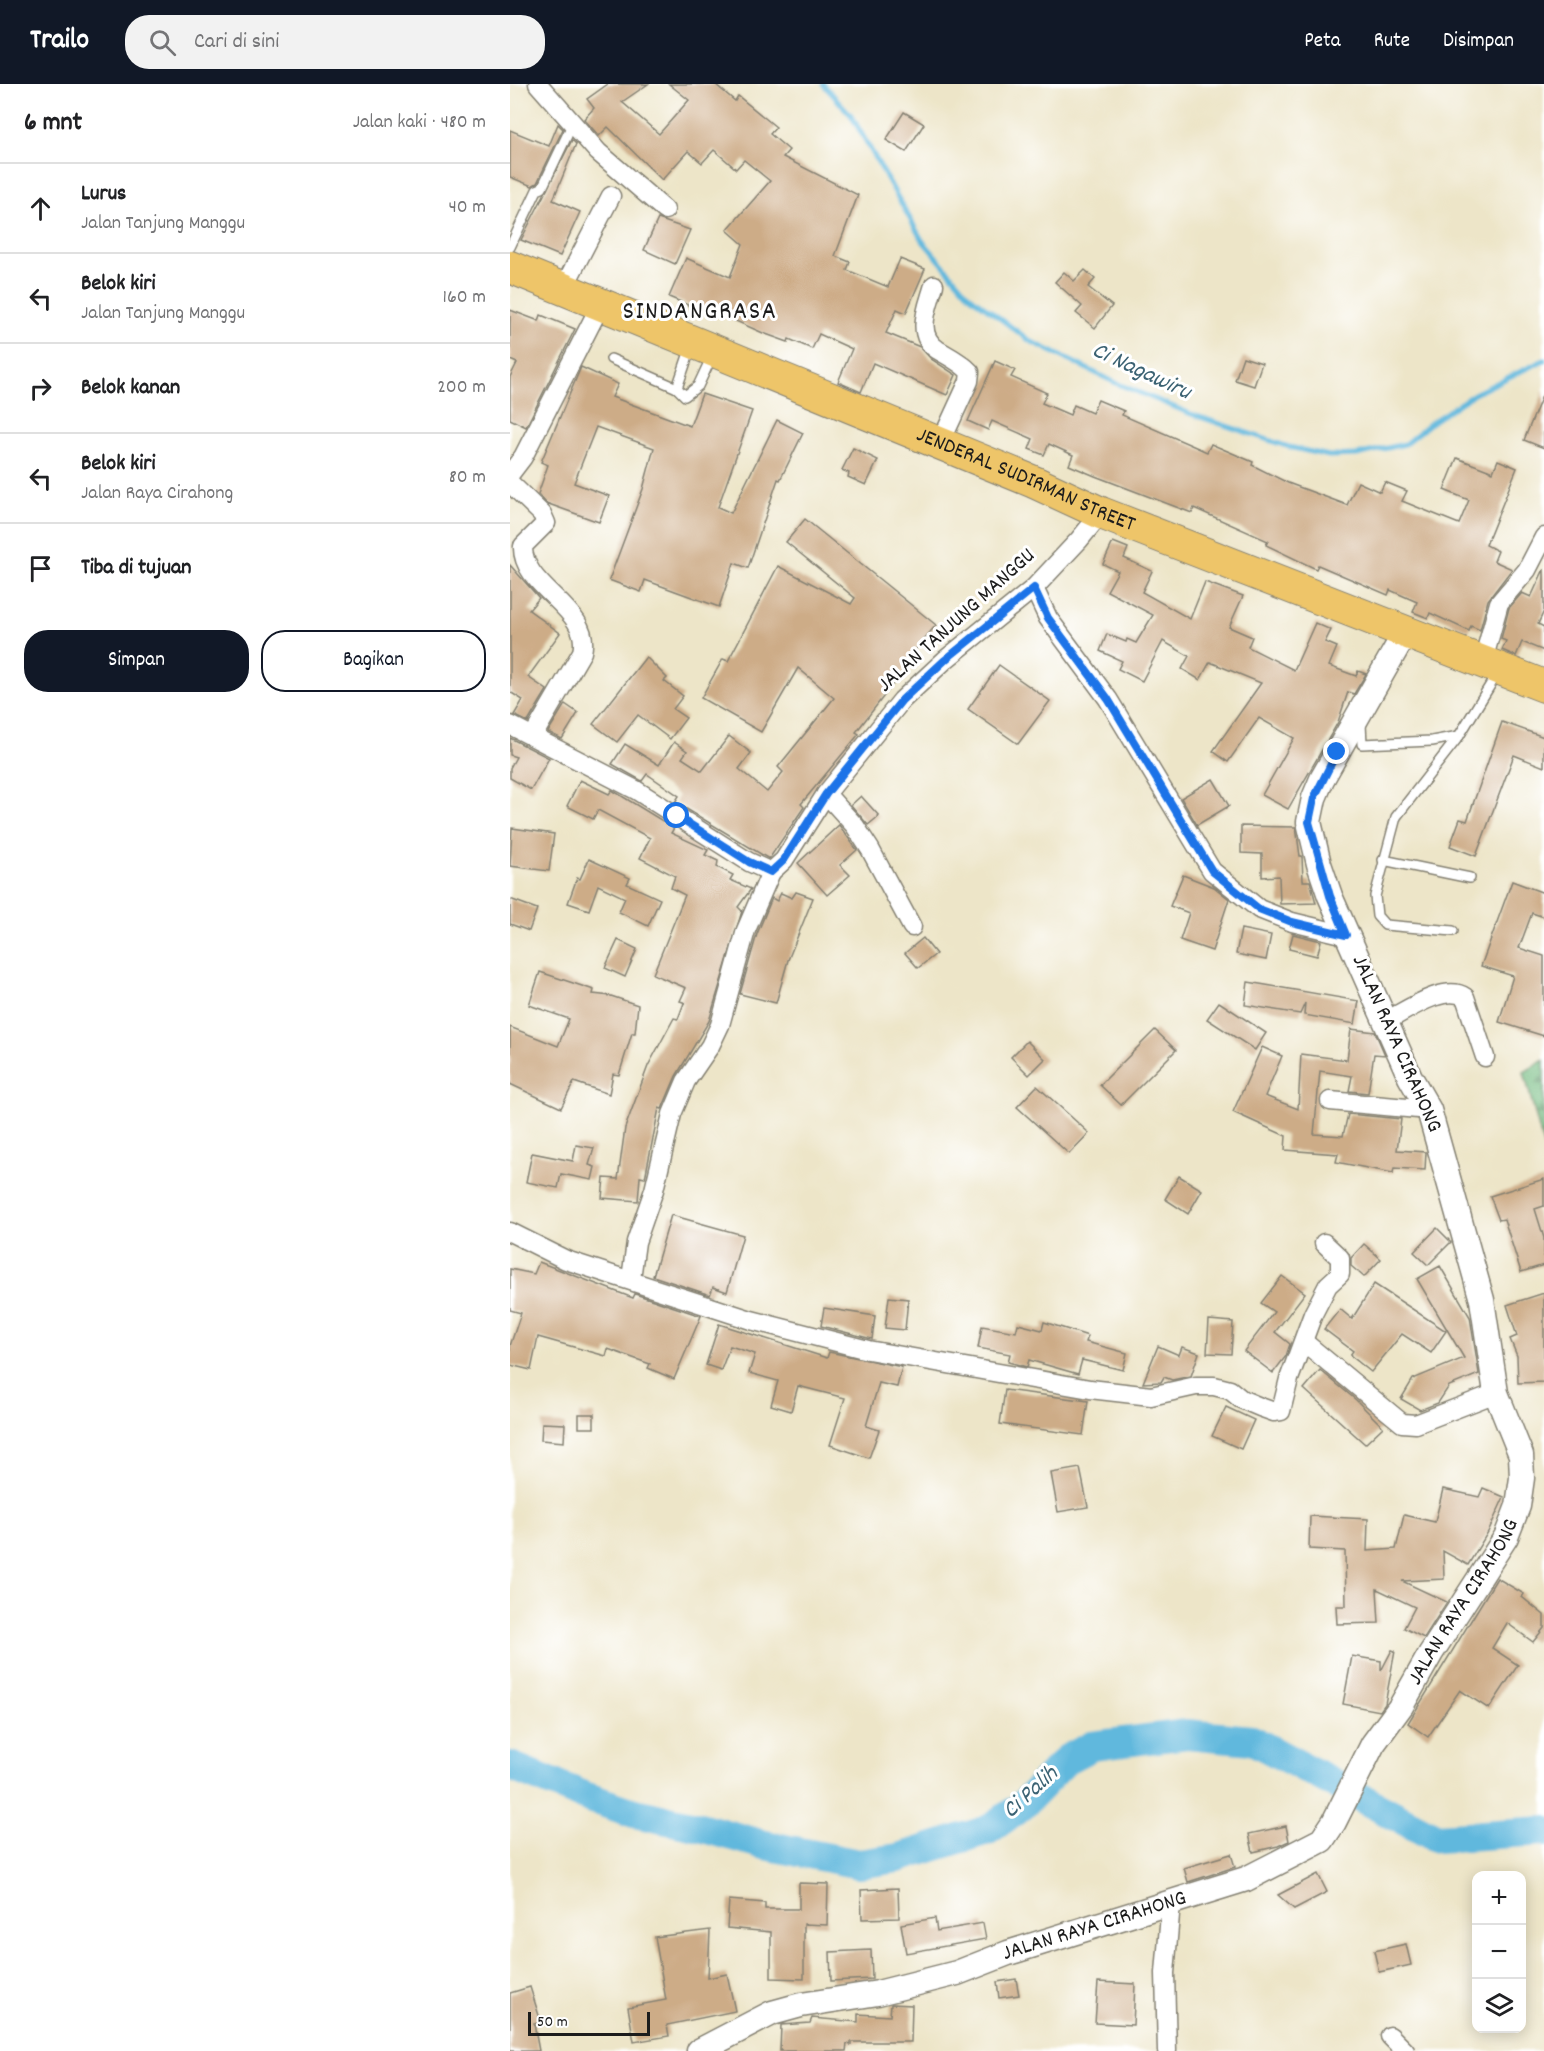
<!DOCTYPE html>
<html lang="id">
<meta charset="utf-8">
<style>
:root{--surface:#fff;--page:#f2f2f2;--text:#202124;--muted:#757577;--line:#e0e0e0;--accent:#111827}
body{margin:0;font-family:Dekko,sans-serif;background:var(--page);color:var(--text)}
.controls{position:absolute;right:18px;bottom:18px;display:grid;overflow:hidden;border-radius:12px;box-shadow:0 3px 15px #0003}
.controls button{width:54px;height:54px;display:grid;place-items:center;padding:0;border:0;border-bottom:2px solid var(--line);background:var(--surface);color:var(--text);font:30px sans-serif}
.scale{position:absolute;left:18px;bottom:15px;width:122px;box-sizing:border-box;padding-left:6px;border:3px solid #1c1c1c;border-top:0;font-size:16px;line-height:21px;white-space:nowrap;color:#1c1c1c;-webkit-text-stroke:4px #fff;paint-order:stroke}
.stop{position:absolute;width:18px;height:18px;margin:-14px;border:4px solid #1a73e8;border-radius:50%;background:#fff}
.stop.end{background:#1a73e8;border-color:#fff;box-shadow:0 2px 6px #0008}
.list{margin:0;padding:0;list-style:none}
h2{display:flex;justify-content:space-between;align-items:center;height:78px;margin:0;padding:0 24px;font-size:26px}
h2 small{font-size:20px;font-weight:400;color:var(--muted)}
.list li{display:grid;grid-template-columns:39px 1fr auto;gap:18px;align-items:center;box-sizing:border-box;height:90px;padding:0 24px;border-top:2px solid var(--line)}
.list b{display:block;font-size:22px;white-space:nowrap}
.list p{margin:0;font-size:20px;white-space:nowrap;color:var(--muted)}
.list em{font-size:20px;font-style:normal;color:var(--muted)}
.actions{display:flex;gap:12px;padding:18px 24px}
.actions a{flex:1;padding:14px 0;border:2px solid var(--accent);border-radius:24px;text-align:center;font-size:21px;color:var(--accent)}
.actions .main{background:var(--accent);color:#fff}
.icon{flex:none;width:33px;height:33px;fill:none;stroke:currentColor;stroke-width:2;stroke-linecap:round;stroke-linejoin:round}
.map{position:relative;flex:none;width:1034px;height:1967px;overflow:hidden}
header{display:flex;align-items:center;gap:36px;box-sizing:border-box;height:84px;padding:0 30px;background:var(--accent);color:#fff}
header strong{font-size:28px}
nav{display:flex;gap:33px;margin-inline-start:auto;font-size:21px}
.search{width:420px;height:54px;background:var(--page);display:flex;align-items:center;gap:15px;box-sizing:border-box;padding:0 21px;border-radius:24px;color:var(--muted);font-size:22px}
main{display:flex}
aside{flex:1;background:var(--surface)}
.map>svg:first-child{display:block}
.forest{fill:url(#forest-firs);stroke:#486c4e;stroke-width:1.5}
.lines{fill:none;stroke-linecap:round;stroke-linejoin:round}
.stream{stroke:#60b8dd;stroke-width:5}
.river{stroke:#60b8dd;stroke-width:30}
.building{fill:#cdac87}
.service-casing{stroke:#848072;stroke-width:12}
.minor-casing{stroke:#848072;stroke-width:21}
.tertiary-casing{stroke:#848072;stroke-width:27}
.trunk-casing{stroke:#848072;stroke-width:34}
.service{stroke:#fff;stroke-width:9}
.minor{stroke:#fff;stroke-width:18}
.tertiary{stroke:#fff;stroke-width:24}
.trunk{stroke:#eec569;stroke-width:32}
.route{stroke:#1a73e8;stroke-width:8}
.labels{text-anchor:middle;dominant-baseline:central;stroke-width:6;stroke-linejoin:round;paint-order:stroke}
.street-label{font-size:22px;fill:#1c1c1c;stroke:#fff}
.water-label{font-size:24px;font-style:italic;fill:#3b6273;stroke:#fff}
.quarter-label{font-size:26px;letter-spacing:1.5px;fill:#1c1c1c;stroke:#fff}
</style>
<header>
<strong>Trailo</strong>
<div class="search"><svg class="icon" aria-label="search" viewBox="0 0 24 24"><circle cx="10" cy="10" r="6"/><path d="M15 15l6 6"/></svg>Cari di sini</div>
<nav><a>Peta</a><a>Rute</a><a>Disimpan</a></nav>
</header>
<main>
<aside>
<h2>6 mnt<small>Jalan kaki · 480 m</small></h2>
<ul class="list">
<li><svg class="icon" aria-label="ahead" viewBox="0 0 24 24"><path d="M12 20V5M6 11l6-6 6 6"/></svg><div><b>Lurus</b><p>Jalan Tanjung Manggu</p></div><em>40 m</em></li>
<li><svg class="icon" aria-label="left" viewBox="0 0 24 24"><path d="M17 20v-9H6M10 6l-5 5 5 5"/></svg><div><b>Belok kiri</b><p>Jalan Tanjung Manggu</p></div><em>160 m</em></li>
<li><svg class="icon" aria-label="right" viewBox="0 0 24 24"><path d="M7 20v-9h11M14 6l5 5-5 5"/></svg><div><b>Belok kanan</b></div><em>200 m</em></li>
<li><svg class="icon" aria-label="left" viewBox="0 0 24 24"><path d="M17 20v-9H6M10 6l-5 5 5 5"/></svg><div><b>Belok kiri</b><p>Jalan Raya Cirahong</p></div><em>80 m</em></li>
<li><svg class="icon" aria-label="arrive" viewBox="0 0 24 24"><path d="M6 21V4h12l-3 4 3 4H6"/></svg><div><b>Tiba di tujuan</b></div></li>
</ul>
<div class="actions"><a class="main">Simpan</a><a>Bagikan</a></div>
</aside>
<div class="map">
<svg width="1034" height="1967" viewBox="0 0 1034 1967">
<defs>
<pattern id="forest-firs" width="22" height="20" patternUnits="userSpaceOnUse" patternTransform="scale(1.5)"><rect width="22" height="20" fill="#74bc81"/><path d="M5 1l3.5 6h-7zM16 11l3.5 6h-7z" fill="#5e9869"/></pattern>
</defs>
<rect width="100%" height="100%" fill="#fff"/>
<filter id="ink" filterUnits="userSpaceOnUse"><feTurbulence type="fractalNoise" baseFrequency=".0167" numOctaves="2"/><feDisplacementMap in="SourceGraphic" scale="12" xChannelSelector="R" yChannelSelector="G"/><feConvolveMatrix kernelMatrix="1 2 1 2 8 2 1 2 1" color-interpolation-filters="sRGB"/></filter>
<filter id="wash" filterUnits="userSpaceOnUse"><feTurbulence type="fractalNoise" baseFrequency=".008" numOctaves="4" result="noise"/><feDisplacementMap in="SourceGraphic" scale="24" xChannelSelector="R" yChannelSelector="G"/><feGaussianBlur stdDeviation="1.35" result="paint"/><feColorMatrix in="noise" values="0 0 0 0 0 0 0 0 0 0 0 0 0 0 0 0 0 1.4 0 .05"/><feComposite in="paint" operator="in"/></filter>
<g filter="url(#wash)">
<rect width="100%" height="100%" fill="#ede5c8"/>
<polygon class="forest" points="1034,976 1034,1064 1014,988"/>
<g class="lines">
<polyline class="stream" points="313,0 341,31 412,156 459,211 520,257 606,299 681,330 779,363 819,372 847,371 895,360 923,337 964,310 1034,276"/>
<polyline class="river" points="0,1682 77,1713 124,1729 186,1742 255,1761 349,1780 388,1774 478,1746 512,1722 557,1675 582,1662 677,1650 742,1656 927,1754 1034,1747"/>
</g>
<g id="blocks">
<g class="building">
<polygon points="98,0 138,0 112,18 149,50 179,16 159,0 205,0 225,17 228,12 266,43 260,50 279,66 273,73 348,111 325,172 340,178 337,186 378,203 390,175 415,185 396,229 387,225 376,249 410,263 421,275 446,291 437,311 363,279 351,308 328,298 342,265 309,250 302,265 279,255 278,258 253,249 201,226 199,230 159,213 176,174 220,193 233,160 217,146 260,97 234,76 226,85 204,66 192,79 178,67 152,96 98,43 89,52 74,35 84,24 77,15"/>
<polygon points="394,28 414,40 396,68 376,56"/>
<polygon points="48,40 53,45 27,99 22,102 0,93 0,46 39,62"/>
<polygon points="62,56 66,60 43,116 70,128 50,172 11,156"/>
<polygon points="148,135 180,146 165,180 134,166"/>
<polygon points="575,186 585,195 578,203 602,222 585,244 566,229 572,222 545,198 554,188 564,197"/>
<polygon points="0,226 29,237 31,231 65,245 16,343 0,335 0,293 7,279 0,276"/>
<polygon points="733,273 752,279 744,302 725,296"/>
<polygon points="485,277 505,286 501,293 537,309 532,319 560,331 564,321 582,329 588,316 614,327 612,331 697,368 701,360 743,378 742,381 778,399 837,421 848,398 870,408 875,398 897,407 892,417 949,440 959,416 934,406 947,374 983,388 988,376 1007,384 976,461 988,467 984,477 1002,485 978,516 970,546 961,542 959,547 920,529 918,534 903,528 907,518 880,506 878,511 808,481 806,485 756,461 758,457 684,424 682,429 585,392 559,381 563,371 539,360 534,371 519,365 523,355 482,337 478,346 458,337"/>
<polygon points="71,283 108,300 102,313 180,342 192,310 242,327 208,423 221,429 267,336 293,349 270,396 268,395 238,484 224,479 209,523 135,496 131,508 99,496 133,405 144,364 86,343 64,399 99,412 89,438 36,419 28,410 38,381 31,378"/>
<polygon points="1034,307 1034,364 1014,356"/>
<polygon points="343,364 368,376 356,401 338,393 339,389 332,386"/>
<polygon points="295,435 426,541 401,571 404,573 346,648 349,650 291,720 294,723 259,775 165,718 169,712 137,690 132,697 102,680 115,660 149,681 164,658 177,667 172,674 192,687 219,652 241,669 229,685 257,708 273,688 268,683 324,614 288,584 251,648 191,614 213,575 218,577 268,482 341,520 345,514 276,458"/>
<polygon points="603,458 618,464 614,474 642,487 632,508 680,535 695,498 733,512 719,543 742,553 738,563 784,586 805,539 821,546 815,558 827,563 819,582 846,592 848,587 856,590 844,610 838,608 828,638 778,725 752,711 784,654 749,634 718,678 703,667 751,599 700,578 690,596 672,585 679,572 653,557 632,597 608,585 612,577 590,567 597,550 616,558 617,555 626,559 643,531 597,507 608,487 593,480"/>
<polygon points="0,481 29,514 19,526 50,549 18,593 37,606 18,638 4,631 13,616 0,608"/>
<polygon points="1034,485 1034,527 1028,540 1034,543 1034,567 1012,558 1006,572 992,566 996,557 991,555 999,524 1012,509 1021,513"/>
<polygon points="136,573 157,594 154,597 173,612 163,625 176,634 160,655 128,631 107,658 83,640"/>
<polygon points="489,581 540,617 508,660 458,625"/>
<polygon points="55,620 68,629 52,655 38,648"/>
<polygon points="992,638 1034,653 1034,683 1004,671 966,772 940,762 950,735 957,737"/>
<polygon points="0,654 39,674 21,706 0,694 0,684 6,673 0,671"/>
<polygon points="703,695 719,722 687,741 671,714"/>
<polygon points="70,696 99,710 102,706 164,744 161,749 198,766 195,771 208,777 207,783 223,791 220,796 241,805 228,823 232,827 199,937 166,992 152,1025 149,1024 135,1094 130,1093 128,1117 92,1114 94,1094 108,1095 115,1044 138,982 164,934 168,935 174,919 176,919 170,917 176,904 143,890 175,811 161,804 165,792 130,774 140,754 88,726 83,735 57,722"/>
<polygon points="351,712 369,732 358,741 341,721"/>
<polygon points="329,741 347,766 330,781 340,791 317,811 288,779"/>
<polygon points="731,742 786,743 790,772 792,772 793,797 800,797 806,819 770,820 769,792 752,793 752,770 731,769"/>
<polygon points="2,744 44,750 39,787 0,782"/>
<polygon points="79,775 120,794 117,800 150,815 138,842 109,828 115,814 88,801 79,826 58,819 67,794 70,795"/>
<polygon points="673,791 704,803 719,815 702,867 670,856 679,829 660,822"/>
<polygon points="1002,797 1034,809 1034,833 1022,829 1009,864 1034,872 1034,952 989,938 1003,892 971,882"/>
<polygon points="286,808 303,814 278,876 266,919 230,910 247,850 262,814 267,817 271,809 282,814"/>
<polygon points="0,815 27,825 19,847 0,840"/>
<polygon points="731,845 761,851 756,876 726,870"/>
<polygon points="783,850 811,857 807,872 779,865"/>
<polygon points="413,854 426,870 408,884 395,869"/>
<polygon points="108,856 127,865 115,893 95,884"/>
<polygon points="30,888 84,906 83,910 101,912 128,921 125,949 122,949 109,991 103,990 99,1010 64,998 51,1024 0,1000 0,943 48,962 59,935 19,921"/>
<polygon points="738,898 849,917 845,940 794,931 795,919 790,930 735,921"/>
<polygon points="709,918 756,949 745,966 697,935"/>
<polygon points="841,945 865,948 875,971 864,970 858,1009 839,1007 842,992 810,987 804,1050 833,1052 838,1030 891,1035 887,1066 916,1068 915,1086 884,1084 883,1089 826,1078 828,1070 775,1066 776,1052 723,1028 752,963 772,972 755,1012 788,1025 791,970 837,976"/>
<polygon points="645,946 666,966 611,1021 590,1001"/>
<polygon points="517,957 535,975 519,991 501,973"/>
<polygon points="527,1002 579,1049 559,1070 507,1023"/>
<polygon points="66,1061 84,1064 79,1081 85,1083 82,1096 51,1090 48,1104 16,1098 22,1069 63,1077"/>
<polygon points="669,1092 692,1106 678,1130 655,1115"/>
<polygon points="1034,1095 1034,1122 1025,1125 1034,1154 1034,1181 1011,1188 994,1135 989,1136 980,1112"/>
<polygon points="161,1131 233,1151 217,1208 203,1203 200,1211 143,1192"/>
<polygon points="927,1144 941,1158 918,1181 904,1168"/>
<polygon points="854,1160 871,1175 854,1193 841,1182 841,1174"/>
<polygon points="29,1178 123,1214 125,1210 191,1232 164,1295 138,1284 140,1280 98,1265 96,1272 28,1253 21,1286 0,1281 0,1262 11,1229 0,1226 0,1185 24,1190"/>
<polygon points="930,1182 960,1233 969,1290 939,1302 928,1319 910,1326 891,1315 903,1295 954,1274 907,1195"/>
<polygon points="772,1192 795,1209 765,1248 780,1260 776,1272 763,1289 734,1267 764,1228 751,1219"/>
<polygon points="864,1200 936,1247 921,1269 892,1250 861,1288 840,1271 843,1267 814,1245 830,1225 842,1235"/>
<polygon points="1034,1209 1034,1298 1008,1299 1007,1272 1000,1255 1007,1252 997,1221"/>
<polygon points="379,1213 398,1215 395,1246 375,1244"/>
<polygon points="314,1224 365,1232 362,1255 311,1242"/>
<polygon points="699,1236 723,1238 721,1270 697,1269"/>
<polygon points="534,1238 578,1252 576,1258 617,1269 613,1286 572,1276 568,1290 519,1276 517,1283 498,1278 500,1270 468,1264 472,1242 506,1248 508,1240 532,1246"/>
<polygon points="209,1240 317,1274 319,1268 392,1283 387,1303 369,1299 356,1342 369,1346 359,1374 320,1361 335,1314 288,1302 281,1327 261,1321 268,1297 239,1289 245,1270 220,1262 211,1286 196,1281"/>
<polygon points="648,1262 669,1271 672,1263 689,1269 681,1292 662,1296 654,1293 651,1298 633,1299"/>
<polygon points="810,1286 846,1316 873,1343 855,1360 794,1305"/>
<polygon points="495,1306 578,1317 573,1351 490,1340"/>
<polygon points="716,1323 744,1336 731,1365 702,1352"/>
<rect x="69" y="1330" width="15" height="14"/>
<polygon points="32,1339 55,1340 54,1358 31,1356"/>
<polygon points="570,1384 578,1423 548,1428 541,1389"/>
<polygon points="973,1404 994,1413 978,1448 958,1481 933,1467 934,1495 892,1497 937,1518 914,1554 894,1544 905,1523 867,1505 869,1539 827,1540 826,1522 836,1522 835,1467 799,1465 800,1432 858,1435 857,1467 886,1465 894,1431 925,1438 933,1405 969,1413"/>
<polygon points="987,1494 1014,1510 1012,1513 1034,1531 1034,1544 1023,1558 997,1539 982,1564 1008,1581 979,1625 950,1606 918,1653 898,1639"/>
<polygon points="882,1566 885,1567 875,1620 870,1627 833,1620 842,1572 871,1577 871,1587"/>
<polygon points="776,1742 779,1757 768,1762 743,1768 739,1750"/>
<polygon points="721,1770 725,1783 678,1798 674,1784"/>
<polygon points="808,1790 817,1808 784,1825 768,1811"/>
<polygon points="289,1799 318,1800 317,1841 294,1840 294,1895 261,1894 261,1848 217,1844 219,1816 255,1819 255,1825 289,1825"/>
<polygon points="388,1804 389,1834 352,1835 351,1806"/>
<polygon points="425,1834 427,1847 473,1839 476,1855 396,1869 391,1840"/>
<polygon points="200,1846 198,1894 217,1890 225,1927 157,1941 159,1952 124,1958 118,1923 156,1916 145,1853"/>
<polygon points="896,1860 901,1881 869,1888 864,1867"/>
<polygon points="361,1866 362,1895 321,1897 320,1868"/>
<polygon points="506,1895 509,1911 489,1914 487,1898"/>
<polygon points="588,1898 625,1900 623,1941 585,1939"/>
<polygon points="20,1903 31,1938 24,1940 29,1967 0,1967 0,1909"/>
<polygon points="381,1920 402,1921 401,1958 341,1958 341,1961 337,1960 336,1967 270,1967 271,1941 300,1939 302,1934 348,1938 348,1930 380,1932"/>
</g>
</g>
</g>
<g filter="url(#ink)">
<use href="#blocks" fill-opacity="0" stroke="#848072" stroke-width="1.5"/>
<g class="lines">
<g class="service-casing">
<g id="service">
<polyline points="0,163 27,106 32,104 62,41"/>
<polyline points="181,263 167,304 175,312 188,302 203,270"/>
<polyline points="101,275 167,304"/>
<polyline points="851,640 852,660 922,657 949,652"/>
<polyline points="873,776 960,794"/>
<polyline points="943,847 875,841 867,832 865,812 886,733 949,652 987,590"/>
</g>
</g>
<g class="minor-casing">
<g id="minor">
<polyline points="28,0 88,68 155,126"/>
<path d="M424,201C418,223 404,251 428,266C440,273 451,278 460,288L459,297L430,360"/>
<polyline points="53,205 101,112"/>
<polyline points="0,390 13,373 91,220"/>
<path d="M0,399L32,430L36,439L13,462C11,504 83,525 72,568L23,652"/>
<polyline points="524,504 538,534 598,615 702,787 749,825 782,838 836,851"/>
<polyline points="973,577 989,519 1017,486 1034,453"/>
<polyline points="0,641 126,706 239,778 261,788 274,776 316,710 392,616 435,576 524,504 569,456 591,429"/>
<polyline points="316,710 345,742 360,765 402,843"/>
<path d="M876,937C896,927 935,899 955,913L975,973"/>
<polyline points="820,1017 919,1026"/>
<polyline points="0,1148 56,1176 241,1236 358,1266 580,1305 641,1312 686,1302 704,1302 720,1306 731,1315 750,1323 764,1328 771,1327 779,1295 803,1230 818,1201 830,1190 830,1174 814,1159"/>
<polyline points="121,1195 126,1158 144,1106 162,1030 176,997 200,962 210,941 236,846 261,788"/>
<polyline points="794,1258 892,1339 906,1340 986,1309"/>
<polyline points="880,1952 895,1967"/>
<polyline points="657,1967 655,1889 661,1819"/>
</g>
</g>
<g class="tertiary-casing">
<g id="tertiary">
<path id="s1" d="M189,1967L262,1929L291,1921L368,1909L447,1889L498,1869L736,1795L812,1756L824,1738L863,1660L891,1622L921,1569L996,1453L1008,1422L1012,1394L1011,1371L986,1309L972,1216L919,1026L900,993L820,812L809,780L799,738L804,714L812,695L895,549"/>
</g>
</g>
<g class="trunk-casing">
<g id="trunk">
<path id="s2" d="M0,183L524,398L591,429L1034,602"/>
</g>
</g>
<use href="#service" class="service"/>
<use href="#minor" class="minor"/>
<use href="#tertiary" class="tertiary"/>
<use href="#trunk" class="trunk"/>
</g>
</g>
<g class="lines" filter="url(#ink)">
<polyline class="route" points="167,732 239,778 261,788 274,776 316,710 392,616 435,576 524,504 538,534 598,615 702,787 749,825 782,838 836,851 820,812 799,738 804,714 827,668"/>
</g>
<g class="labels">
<g class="street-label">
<text stroke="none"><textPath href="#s2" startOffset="558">JENDERAL SUDIRMAN STREET</textPath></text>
<text transform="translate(447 537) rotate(-42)">JALAN TANJUNG MANGGU</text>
<text transform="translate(886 960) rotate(66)">JALAN RAYA CIRAHONG</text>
<text stroke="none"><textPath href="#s1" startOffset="939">JALAN RAYA CIRAHONG</textPath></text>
<text stroke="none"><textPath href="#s1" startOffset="417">JALAN RAYA CIRAHONG</textPath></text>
</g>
<g class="water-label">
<text transform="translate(631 288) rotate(25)">Ci Nagawiru</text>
<text transform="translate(521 1709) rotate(-42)">Ci Palih</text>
</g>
<g class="quarter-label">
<text x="190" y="228">SINDANGRASA</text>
</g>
</g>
</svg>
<div class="controls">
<button>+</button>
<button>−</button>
<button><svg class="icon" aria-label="layers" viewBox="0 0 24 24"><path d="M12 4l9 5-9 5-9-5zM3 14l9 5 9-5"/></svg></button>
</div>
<div class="scale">50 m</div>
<div class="stop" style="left:167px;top:732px"></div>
<div class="stop end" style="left:827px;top:668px"></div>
</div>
</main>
